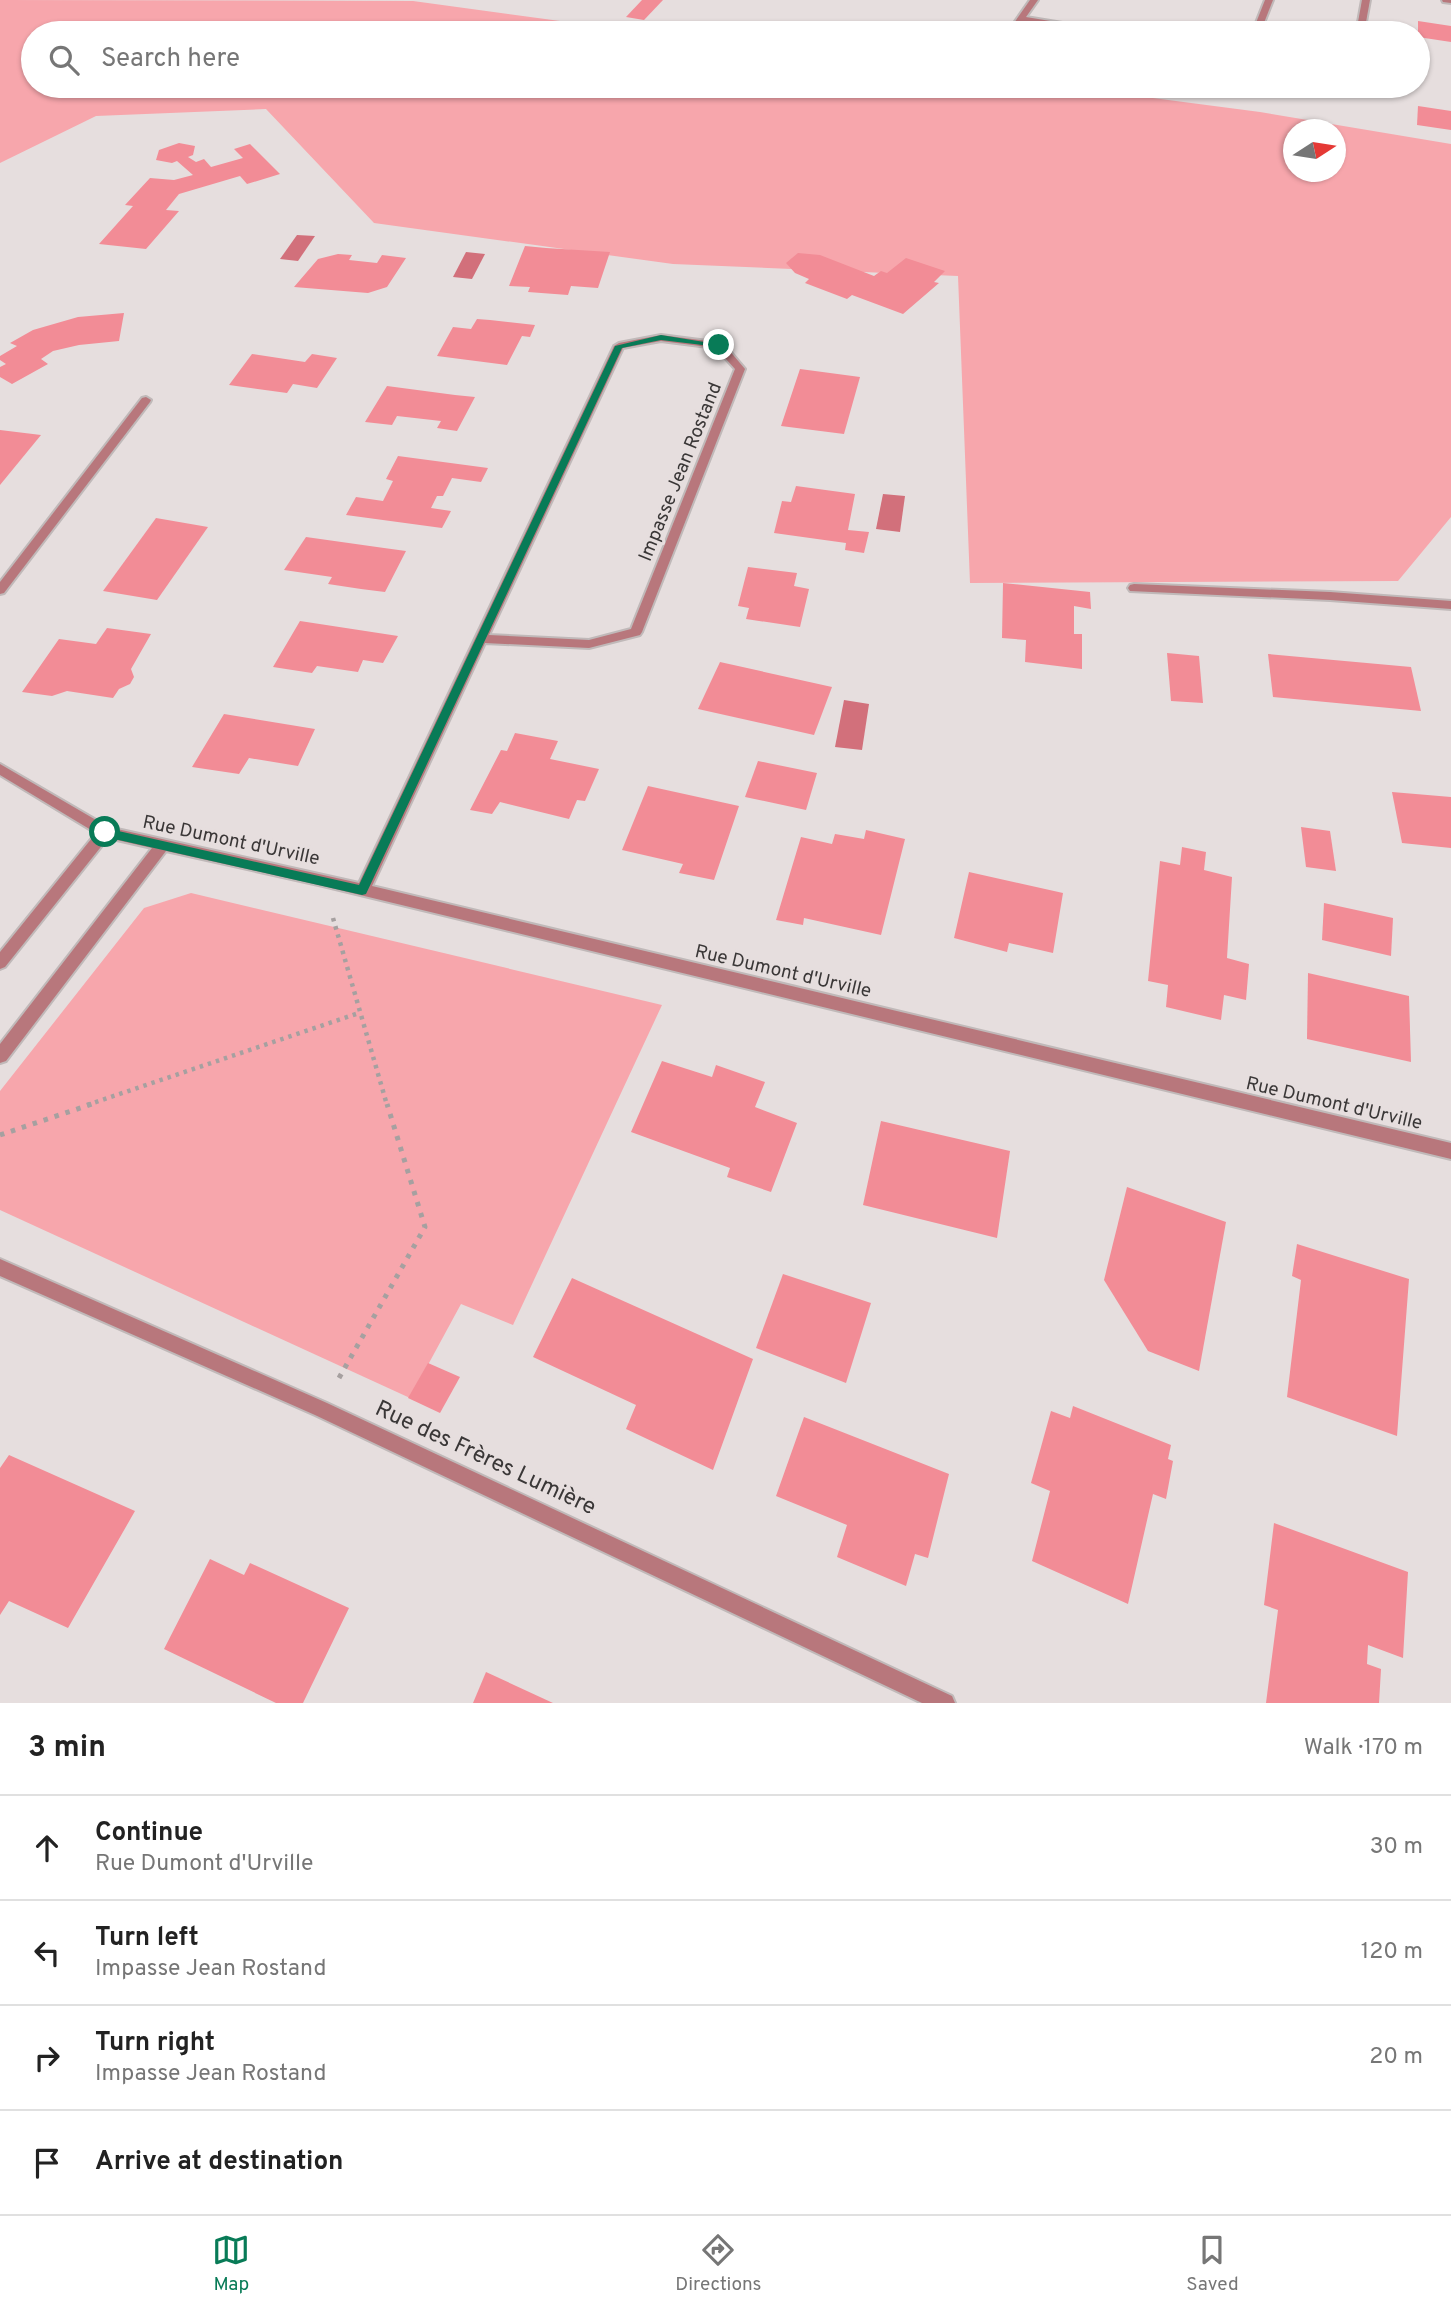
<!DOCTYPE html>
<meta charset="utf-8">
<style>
:root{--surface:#fff;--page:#f6f6f6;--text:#222;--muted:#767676;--line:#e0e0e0;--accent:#087b57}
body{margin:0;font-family:Overpass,sans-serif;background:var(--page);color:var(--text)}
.compass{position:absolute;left:1283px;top:119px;width:63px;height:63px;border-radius:50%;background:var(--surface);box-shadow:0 2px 5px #0004;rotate:78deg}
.stop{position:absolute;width:21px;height:21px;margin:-16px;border:5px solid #087b57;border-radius:50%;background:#fff}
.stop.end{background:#087b57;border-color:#fff;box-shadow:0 2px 7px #0008}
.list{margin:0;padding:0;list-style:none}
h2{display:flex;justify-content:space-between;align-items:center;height:91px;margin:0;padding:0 28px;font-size:30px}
h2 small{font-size:23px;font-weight:400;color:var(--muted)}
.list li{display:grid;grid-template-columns:46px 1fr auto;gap:21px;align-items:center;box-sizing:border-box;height:105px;padding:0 28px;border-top:2px solid var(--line)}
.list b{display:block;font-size:26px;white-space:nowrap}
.list p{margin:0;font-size:23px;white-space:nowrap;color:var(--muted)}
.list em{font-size:23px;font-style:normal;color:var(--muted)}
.icon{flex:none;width:38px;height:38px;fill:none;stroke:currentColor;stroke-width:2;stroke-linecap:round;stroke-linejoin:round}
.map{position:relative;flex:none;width:1451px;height:1703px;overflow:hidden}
.search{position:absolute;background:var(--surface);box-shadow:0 2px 5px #0004;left:21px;right:21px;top:21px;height:77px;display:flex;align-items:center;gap:18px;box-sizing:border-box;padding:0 24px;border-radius:38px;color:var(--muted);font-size:26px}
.sheet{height:511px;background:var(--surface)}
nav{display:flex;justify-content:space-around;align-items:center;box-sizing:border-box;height:98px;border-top:2px solid var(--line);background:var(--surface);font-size:19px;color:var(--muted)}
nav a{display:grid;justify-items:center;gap:4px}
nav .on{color:var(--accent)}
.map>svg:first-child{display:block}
.green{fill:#f7a6ac;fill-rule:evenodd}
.water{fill:#d2707b}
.building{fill:#f28c96}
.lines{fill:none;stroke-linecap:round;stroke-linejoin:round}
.street-casing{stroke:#c0b9b9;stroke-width:4}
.path-far1{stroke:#a6a0a0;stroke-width:4.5;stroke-dasharray:3.5 5;stroke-linecap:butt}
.path{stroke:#a6a0a0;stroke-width:5;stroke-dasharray:4.5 7;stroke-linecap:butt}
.street{fill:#b8777c;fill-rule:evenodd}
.route{fill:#087b57}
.labels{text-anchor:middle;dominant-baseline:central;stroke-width:6;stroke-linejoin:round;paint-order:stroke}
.street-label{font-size:19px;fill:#3a3737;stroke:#e6dede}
.near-street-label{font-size:23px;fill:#3a3737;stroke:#e6dede}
</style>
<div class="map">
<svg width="1451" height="1703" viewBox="0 0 1451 1703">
<rect width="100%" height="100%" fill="#e6dede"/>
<g class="green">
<path d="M0,0L413,1L649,33H33V86H1061L1260,112L1451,144V517L1398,581L970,583L958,276L673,264L374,223L266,109L96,116L0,163ZM1294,130H1336V172H1294Z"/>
<polygon points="191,893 662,1005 513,1325 461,1304 410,1398 0,1210 0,1091 144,908"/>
</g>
<g class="water">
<polygon points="297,235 315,236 298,261 280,259"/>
<polygon points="466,252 485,254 472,279 453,277"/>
<polygon points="883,494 905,496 900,532 876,529"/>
<polygon points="844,700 869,704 862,750 835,747"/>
</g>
<g class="building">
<polygon points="642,0 663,0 644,20 626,17"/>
<polygon points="1418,21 1451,26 1451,42 1418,37"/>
<polygon points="1291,86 1328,86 1326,94 1290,88"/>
<polygon points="1418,106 1451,111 1451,130 1417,125"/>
<polygon points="179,143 195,146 193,155 188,157 196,162 204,159 211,167 243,158 234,149 250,144 280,174 247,184 240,176 179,194 166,210 179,211 146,249 99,244 133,206 125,205 150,178 174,180 193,175 177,161 172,163 156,160 159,150"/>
<polygon points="525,246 546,248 610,252 598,288 571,286 568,295 528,292 530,287 509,286"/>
<polygon points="798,253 820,255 874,276 881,271 887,273 906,258 945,271 934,282 939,283 903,314 852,295 847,299 805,283 809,279 795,273 786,263"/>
<polygon points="338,254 352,255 349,260 377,263 382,255 406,258 387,287 368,293 294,287 318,259"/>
<polygon points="124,313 119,341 79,345 53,351 41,359 48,364 12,384 0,377 0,367 6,364 0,360 0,356 17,346 10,343 33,330 78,317"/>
<polygon points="477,319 490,320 535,325 530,337 522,336 507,365 437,356 453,327 471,329"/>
<polygon points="252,354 305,362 312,354 337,358 317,388 293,384 287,393 229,385"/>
<polygon points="800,369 860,377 844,434 781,426"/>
<polygon points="387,386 455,395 475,397 457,431 437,428 441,421 397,416 392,425 365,422"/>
<polygon points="0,430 41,435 0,485"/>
<polygon points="398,456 488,468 481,482 452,478 443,496 437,496 431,508 451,511 442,528 346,515 356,497 383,501 393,481 386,479"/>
<polygon points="796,486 855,494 848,530 869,532 864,553 845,550 846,543 774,533 782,501 791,502"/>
<polygon points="156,518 208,527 157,600 103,591"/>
<polygon points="306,537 384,548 406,551 385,592 361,589 328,584 332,577 284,570"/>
<polygon points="748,567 797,573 794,586 809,589 800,627 746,619 749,608 738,606"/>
<polygon points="1003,583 1090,592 1091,609 1074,606 1074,634 1082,634 1082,669 1025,662 1026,640 1002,638"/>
<polygon points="300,621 398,636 383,663 363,660 358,672 317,666 312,673 273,667"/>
<polygon points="107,628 151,634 131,669 134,677 130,684 119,689 113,698 67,691 52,696 22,692 59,639 96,644"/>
<polygon points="1167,653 1199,656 1203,703 1171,701"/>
<polygon points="1268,654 1411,667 1421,711 1273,697"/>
<polygon points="720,662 832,687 814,735 698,709"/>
<polygon points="224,714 315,729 298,766 249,758 239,774 192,767"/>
<polygon points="515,733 558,741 550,759 599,769 585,801 577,800 569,819 500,802 492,814 470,810 501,750 507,751"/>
<polygon points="758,761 817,773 806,810 745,797"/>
<polygon points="648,786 739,806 714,880 679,873 683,864 622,850"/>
<polygon points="1392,792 1451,797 1451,848 1402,843"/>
<polygon points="1301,827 1330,831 1336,871 1306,867"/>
<polygon points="866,830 905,839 881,935 804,918 803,925 776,920 801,837 832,844 835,834 864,839"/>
<polygon points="1182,847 1206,852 1204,870 1232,877 1227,958 1249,964 1246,1000 1224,995 1221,1020 1166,1007 1168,985 1148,981 1160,861 1180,865"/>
<polygon points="969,872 1063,893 1053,953 1009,943 1007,952 954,938"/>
<polygon points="1324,903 1393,918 1391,956 1322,940"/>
<polygon points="1308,973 1409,996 1411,1062 1307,1039"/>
<polygon points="662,1061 712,1077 716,1065 765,1082 755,1107 797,1123 771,1192 727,1177 730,1168 631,1132"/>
<polygon points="881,1121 1010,1151 997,1238 863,1205"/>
<polygon points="1127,1187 1226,1222 1199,1371 1148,1351 1104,1280"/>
<polygon points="1297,1244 1409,1279 1397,1436 1287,1397 1301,1280 1292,1276"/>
<polygon points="783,1274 871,1303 846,1383 756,1348"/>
<polygon points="572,1278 753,1359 713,1470 626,1429 636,1405 533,1357"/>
<polygon points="428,1363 460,1377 440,1413 408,1398"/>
<polygon points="1073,1406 1171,1445 1168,1459 1173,1461 1166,1499 1153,1494 1128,1604 1032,1561 1050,1491 1031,1483 1051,1411 1070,1418"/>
<polygon points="804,1417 949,1474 928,1558 915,1554 906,1586 837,1557 847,1525 776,1496"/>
<polygon points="9,1455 135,1511 68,1628 9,1601 0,1615 0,1468"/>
<polygon points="1274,1523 1408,1572 1403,1658 1368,1645 1367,1664 1381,1669 1379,1703 1266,1703 1278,1610 1264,1605"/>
<polygon points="210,1559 244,1575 250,1563 349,1608 303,1703 276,1703 164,1649"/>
<polygon points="486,1672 553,1703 473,1703"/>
</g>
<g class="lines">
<g class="street-casing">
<g id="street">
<polygon points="1030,0 1038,0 1026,17 1123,33 1105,33 1023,22 1015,33 1007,33"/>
<polygon points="1265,0 1273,0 1260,33 1252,33"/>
<polygon points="1362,0 1370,0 1364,33 1356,33"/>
<polygon points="1442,0 1451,0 1451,3 1443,2"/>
<path d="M661,335L723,343L745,369L642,632L640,635L589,648L485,643L372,886L1451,1143V1159L323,886L166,851L6,1061L0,1063V1044L152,848L108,838L5,967L0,969V952L96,833L0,775V764L108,827L359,883L614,346L619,343ZM661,341L716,348L735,369L631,629L589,640L489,635L623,348Z"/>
<polygon points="146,397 151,400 150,402 4,593 0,594 0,582 142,398"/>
<polygon points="1134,584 1330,592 1451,601 1451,609 1330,600 1130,591 1128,588 1130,585"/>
<polygon points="0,1259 327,1403 952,1696 955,1703 922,1703 315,1415 0,1276"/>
</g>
</g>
<g class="path-far1">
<polyline points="333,918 387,1105"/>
<polyline points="87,1105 359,1013"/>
</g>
<g class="path">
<polyline points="0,1135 92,1104"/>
<polyline points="339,1378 425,1227 387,1104"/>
</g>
<use href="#street" class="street"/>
</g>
<polygon class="route" points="661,335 723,345 719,347 661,340 622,348 366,894 362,895 101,836 99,832 105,828 359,885 615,346"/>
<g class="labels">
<g class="street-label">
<text transform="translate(681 472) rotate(-68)">Impasse Jean Rostand</text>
<text transform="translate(231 841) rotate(12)">Rue Dumont d'Urville</text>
<text transform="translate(783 972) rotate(13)">Rue Dumont d'Urville</text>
<text transform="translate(1334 1104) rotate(13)">Rue Dumont d'Urville</text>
</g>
<g class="near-street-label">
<text transform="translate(485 1459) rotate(25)">Rue des Frères Lumière</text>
</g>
</g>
</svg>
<svg class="compass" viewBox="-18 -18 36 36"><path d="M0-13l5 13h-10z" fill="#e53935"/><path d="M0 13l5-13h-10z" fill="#767676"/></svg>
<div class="stop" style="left:105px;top:832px"></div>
<div class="stop end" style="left:719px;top:345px"></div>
<div class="search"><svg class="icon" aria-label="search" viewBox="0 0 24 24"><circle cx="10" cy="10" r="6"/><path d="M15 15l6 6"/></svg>Search here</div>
</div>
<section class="sheet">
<h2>3 min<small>Walk · 170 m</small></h2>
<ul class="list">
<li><svg class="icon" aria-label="ahead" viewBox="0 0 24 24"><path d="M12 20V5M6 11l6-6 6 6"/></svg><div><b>Continue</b><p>Rue Dumont d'Urville</p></div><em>30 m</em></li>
<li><svg class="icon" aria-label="left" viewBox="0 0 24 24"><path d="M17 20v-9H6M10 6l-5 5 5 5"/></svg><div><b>Turn left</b><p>Impasse Jean Rostand</p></div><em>120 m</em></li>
<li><svg class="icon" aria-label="right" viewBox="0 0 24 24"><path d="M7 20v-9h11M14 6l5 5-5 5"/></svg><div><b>Turn right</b><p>Impasse Jean Rostand</p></div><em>20 m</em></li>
<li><svg class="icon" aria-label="arrive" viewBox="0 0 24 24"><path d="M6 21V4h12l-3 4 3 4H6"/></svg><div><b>Arrive at destination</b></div></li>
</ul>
</section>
<nav>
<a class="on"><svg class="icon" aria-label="map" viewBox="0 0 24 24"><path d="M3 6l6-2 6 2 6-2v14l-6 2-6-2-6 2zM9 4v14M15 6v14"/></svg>Map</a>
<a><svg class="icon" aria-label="directions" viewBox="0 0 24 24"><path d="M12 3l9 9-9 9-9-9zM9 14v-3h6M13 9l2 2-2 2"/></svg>Directions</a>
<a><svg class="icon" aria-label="saved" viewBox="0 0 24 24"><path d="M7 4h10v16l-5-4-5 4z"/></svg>Saved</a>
</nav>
